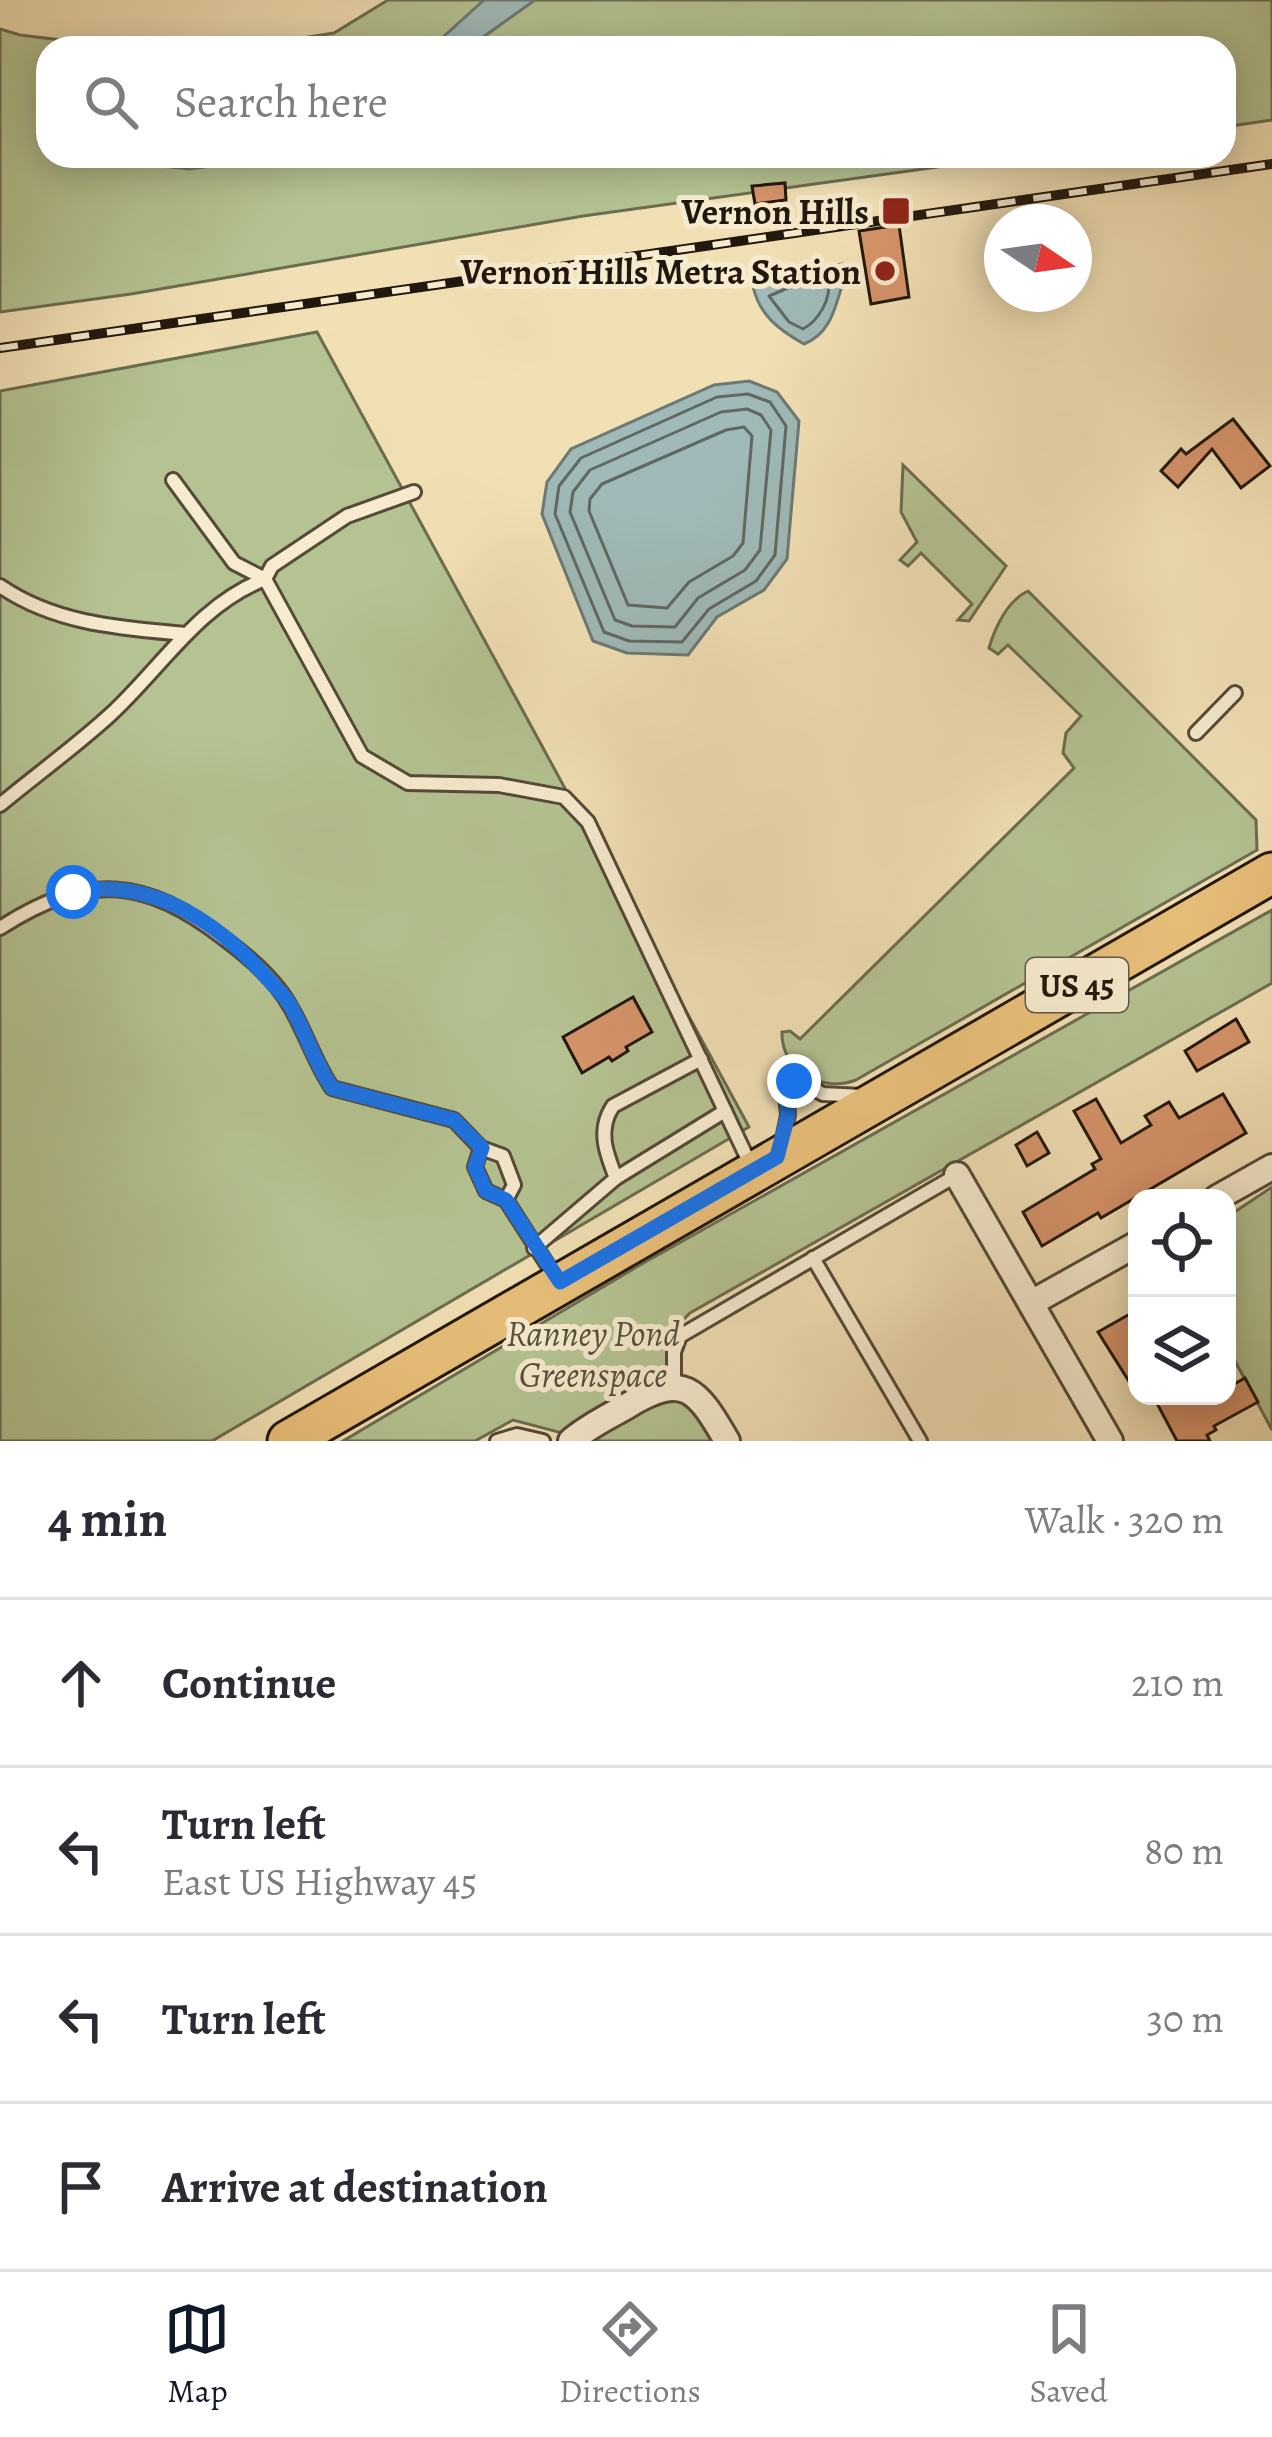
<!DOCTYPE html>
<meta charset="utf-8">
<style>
:root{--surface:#fff;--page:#f2f2f3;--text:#2b2b33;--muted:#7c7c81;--line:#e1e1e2;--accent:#111827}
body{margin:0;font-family:Alegreya,serif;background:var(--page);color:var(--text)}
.controls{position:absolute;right:36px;bottom:36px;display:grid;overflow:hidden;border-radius:24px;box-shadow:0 6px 30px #0003}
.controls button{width:108px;height:108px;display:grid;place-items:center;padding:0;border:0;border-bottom:3px solid var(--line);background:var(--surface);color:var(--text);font:60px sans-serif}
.compass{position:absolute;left:984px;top:204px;width:108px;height:108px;border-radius:50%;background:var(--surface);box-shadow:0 6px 30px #0003;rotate:103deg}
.stop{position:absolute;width:36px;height:36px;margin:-27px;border:9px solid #1a73e8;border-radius:50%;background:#fff}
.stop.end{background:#1a73e8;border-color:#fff;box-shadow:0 3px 12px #0008}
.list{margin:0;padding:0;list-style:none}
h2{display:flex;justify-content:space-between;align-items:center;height:156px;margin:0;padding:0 48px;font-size:51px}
h2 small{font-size:39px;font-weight:400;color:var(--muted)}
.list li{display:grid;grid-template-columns:78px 1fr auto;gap:36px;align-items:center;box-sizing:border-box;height:168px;padding:0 48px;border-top:3px solid var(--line)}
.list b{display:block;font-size:45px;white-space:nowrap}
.list p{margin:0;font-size:39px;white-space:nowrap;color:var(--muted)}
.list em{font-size:39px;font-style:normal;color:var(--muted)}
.icon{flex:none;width:66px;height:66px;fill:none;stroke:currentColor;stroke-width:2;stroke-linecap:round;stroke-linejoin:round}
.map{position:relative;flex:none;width:1272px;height:1441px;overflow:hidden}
.search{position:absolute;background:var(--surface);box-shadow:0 6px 30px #0003;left:36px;right:36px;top:36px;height:132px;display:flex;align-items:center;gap:30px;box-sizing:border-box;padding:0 42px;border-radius:36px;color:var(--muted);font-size:45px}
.sheet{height:828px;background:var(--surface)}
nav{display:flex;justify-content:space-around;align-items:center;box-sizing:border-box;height:168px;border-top:3px solid var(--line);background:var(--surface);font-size:33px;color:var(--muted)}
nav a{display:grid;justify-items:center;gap:6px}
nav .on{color:var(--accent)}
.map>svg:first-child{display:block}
.green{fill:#b5c392;stroke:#6b6d50;stroke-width:3}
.water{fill:#9fbab8;stroke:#6d7974;stroke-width:3}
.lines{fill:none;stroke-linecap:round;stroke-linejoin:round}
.shore{stroke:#606863;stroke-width:3}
.building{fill:#d7946b;stroke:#21170e;stroke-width:3}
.lane-casing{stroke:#554938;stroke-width:18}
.street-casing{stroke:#554938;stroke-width:30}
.primary-casing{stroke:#21170e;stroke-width:45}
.lane{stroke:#f7ebcf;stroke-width:12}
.street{stroke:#f7ebcf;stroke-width:24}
.primary{stroke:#e9c07a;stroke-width:39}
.rail-casing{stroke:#21170e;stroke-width:10}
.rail{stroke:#f7ebcf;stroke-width:6;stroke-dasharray:18;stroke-linecap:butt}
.route{stroke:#1a73e8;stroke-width:15}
.poi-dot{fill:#8f2418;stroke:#f7ebcf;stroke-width:4.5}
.labels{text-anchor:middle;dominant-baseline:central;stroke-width:10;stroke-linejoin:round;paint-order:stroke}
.shield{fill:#f7ebcf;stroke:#615748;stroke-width:3}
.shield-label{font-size:33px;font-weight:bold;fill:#21170e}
.poi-label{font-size:36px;font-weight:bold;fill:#21170e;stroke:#f7ebcf;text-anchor:end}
.park-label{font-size:36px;font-style:italic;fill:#55533c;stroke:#f7ebcf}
</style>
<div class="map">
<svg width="1272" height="1441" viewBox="0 0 1272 1441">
<rect width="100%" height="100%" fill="#f2e0b5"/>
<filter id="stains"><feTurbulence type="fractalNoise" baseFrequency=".00167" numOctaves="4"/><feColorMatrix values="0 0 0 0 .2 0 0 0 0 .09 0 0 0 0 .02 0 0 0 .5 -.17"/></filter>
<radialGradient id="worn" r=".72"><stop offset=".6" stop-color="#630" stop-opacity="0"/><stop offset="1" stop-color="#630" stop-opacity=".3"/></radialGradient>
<g class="green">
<polygon points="388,0 1272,0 1272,120 1224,127 1224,48 238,48 334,33"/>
<polygon points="0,29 20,35 129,48 48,48 48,156 1017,156 583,216 131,294 0,312"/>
<polygon points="317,332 749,1127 212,1441 0,1441 0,391"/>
<polygon points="903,465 1006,566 969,621 958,620 972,604 921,553 908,566 900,560 917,542 901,512"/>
<path d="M1028,591L1256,820L1257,850L856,1080C822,1093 781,1071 782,1032L790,1031L800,1039L1074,768L1063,753L1066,733L1081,716L1008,645L998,654L989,648C995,627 1008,600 1028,591Z"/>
<polygon points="1272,910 1272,983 690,1313 679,1324 670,1369 562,1433 513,1420 475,1441 343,1441 640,1265"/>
<polygon points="1272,1187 1272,1430 1227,1346 1227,1217"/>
<polygon points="680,1393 722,1441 589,1441 667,1396"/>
</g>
<g class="water">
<polygon points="484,0 535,0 468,48 431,48"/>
<polygon points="63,156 283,156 190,169"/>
<path d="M843,264L848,270C836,294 837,331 804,344C779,330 759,315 753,286L799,268Z"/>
<polygon points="749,381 777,392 799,421 787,559 764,590 717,617 688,655 627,653 593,641 542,514 547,482 571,449 714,385"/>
</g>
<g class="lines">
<g class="shore">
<path d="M814,277L828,280C832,299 818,321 803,329L789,322L769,296Z"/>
<polygon points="748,394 770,402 786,426 775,555 756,581 709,609 682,642 629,641 604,632 555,514 559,486 581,458 717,397"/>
<polygon points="747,409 761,415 771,430 760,550 745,570 698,598 675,627 632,626 615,620 570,512 573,492 590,470 721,412"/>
<polygon points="744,427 752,436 743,543 733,556 689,582 667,608 628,605 589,511 590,499 602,484 726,430"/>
</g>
</g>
<g class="building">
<polygon points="785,183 786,200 755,204 752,186"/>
<polygon points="899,225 909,297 871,304 859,231"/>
<polygon points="1233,419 1270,466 1241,488 1212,449 1178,487 1161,471 1181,449 1186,454"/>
<polygon points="633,997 652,1032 626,1047 628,1051 612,1061 609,1057 582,1073 563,1037"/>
<polygon points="1236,1019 1249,1042 1197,1071 1185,1051"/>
<polygon points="1223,1094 1246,1133 1101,1218 1098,1213 1042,1246 1023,1212 1095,1169 1092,1164 1101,1159 1074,1111 1096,1099 1121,1143 1151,1125 1145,1116 1169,1102 1179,1118"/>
<polygon points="1037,1132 1049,1153 1027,1166 1016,1145"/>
<polygon points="1137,1310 1137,1394 1098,1332"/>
<polygon points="1245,1378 1258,1402 1214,1426 1216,1430 1207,1435 1210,1441 1177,1441 1153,1396 1227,1396 1227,1388"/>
</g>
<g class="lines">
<g class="lane-casing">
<g id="lane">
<polyline points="173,480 234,563 265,579 272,566 347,516 414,492"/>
<path d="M0,586C55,624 120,628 185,634"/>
<polyline points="1196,733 1235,693"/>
<path d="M0,805C36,775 75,747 110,715C162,667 198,605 265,579L362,756L408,783L499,785L564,797L588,822L752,1168"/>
<path d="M0,928C87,872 145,877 226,940C249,957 276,981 290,1006C306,1033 314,1061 332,1088L454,1120L481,1148L503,1156L514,1185L506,1200"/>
<polyline points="784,1074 823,1094 862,1096"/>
<polyline points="782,1144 788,1115 784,1074"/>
<polyline points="481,1148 475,1167 486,1191 506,1200 556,1278"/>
<path d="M616,1178C606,1153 597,1130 613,1106L701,1059"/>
<polyline points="534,1248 616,1178 725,1111"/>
<polyline points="813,1258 920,1441"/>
<polyline points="674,1386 674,1352 680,1336 957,1175"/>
<polyline points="497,1441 517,1435 543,1441"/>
</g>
</g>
<g class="street-casing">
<g id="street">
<polyline points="957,1175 1110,1441"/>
<polyline points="1217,1198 1272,1167"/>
<polyline points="1033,1302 1137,1244"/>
<path d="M571,1441C587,1427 608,1417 627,1406C684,1371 697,1389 727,1441"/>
</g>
</g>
<g class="primary-casing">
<polyline id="primary" points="288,1441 1272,873"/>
</g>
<use href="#lane" class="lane"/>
<use href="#street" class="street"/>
<use href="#primary" class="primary"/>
<g class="rail-casing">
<polyline id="rail" points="0,348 1272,164"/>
</g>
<use href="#rail" class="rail"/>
</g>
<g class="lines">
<path class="route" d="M73,892C150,877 217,921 266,977C274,986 284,995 290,1005C306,1033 313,1059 332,1088L454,1120L482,1148L475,1167L486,1191L506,1200L560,1282L777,1157L788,1115L784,1074L794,1081"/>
</g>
<g class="poi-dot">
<rect x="881" y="196" width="30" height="30" rx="6"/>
<circle cx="885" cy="271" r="12"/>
</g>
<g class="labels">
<rect class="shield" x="1026" y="958" width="102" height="54" rx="9"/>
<g class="shield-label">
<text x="1077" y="985">US 45</text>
</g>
<g class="poi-label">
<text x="869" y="211">Vernon Hills</text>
<text x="861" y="271">Vernon Hills Metra Station</text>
</g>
<g class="park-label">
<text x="593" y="1333">Ranney Pond<tspan x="593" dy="41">Greenspace</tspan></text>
</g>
</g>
<rect width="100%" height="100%" filter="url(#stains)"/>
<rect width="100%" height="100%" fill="url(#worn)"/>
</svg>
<div class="controls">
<button><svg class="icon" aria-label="locate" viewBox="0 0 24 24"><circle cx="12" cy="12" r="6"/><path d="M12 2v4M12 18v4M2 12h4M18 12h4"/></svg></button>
<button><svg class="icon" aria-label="layers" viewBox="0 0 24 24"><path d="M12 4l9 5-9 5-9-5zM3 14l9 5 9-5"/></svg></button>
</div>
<svg class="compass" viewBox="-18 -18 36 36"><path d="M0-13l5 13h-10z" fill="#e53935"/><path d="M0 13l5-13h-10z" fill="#7c7c81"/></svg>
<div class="stop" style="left:73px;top:892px"></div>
<div class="stop end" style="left:794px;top:1081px"></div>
<div class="search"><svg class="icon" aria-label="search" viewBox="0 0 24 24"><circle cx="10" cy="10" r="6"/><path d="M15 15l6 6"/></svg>Search here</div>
</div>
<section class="sheet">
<h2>4 min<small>Walk · 320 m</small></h2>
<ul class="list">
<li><svg class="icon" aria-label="ahead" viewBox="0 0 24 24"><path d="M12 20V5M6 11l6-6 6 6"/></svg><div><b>Continue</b></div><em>210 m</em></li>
<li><svg class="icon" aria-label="left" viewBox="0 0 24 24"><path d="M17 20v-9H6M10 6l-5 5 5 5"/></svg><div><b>Turn left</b><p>East US Highway 45</p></div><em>80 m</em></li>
<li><svg class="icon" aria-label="left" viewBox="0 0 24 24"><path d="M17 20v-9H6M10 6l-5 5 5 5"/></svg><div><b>Turn left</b></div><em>30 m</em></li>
<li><svg class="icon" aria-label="arrive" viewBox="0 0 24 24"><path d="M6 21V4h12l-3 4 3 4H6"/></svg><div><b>Arrive at destination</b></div></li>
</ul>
</section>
<nav>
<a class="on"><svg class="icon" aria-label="map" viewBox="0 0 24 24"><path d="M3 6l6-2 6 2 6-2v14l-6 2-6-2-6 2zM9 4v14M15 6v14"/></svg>Map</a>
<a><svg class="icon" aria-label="directions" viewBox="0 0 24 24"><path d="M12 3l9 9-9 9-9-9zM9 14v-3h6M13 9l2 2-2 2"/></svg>Directions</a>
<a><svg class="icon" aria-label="saved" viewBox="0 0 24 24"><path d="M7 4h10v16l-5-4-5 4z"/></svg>Saved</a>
</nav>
